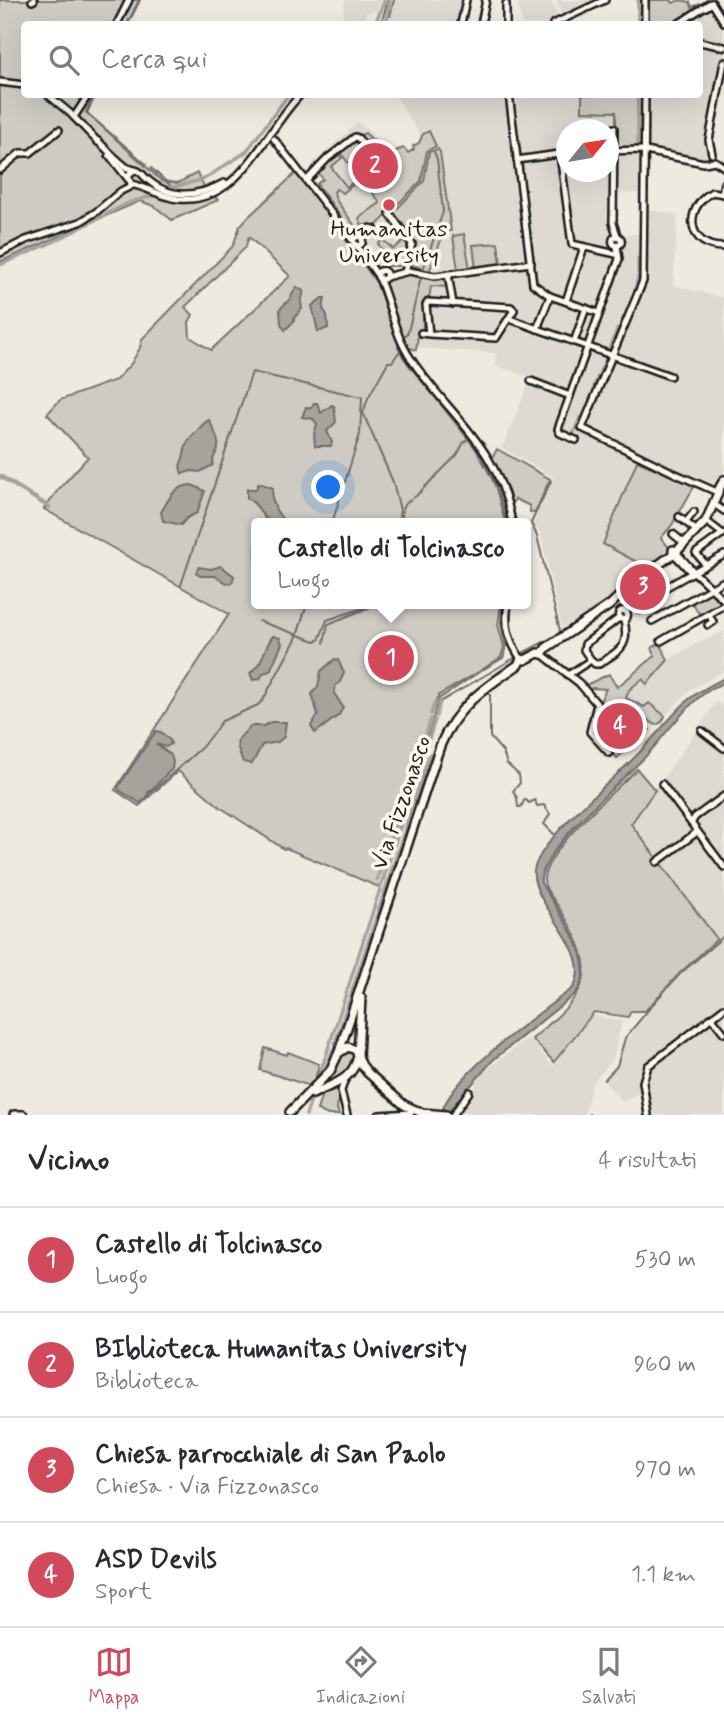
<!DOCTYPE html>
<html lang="it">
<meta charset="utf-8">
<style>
:root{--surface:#fff;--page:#f2f2f3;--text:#2b2b33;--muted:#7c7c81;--line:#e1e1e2;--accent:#d1495b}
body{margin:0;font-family:Mynerve,sans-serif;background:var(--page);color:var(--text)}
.compass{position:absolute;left:556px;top:119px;width:63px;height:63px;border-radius:50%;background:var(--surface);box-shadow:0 7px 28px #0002;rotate:60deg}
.you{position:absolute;left:329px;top:488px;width:24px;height:24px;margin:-18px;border:5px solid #fff;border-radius:50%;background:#1a73e8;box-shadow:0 0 0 10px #1a73e833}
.badge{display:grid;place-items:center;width:46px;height:46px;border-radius:50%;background:var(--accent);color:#fff;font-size:23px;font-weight:700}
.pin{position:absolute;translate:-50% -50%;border:4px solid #fff;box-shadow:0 2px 7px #0006}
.popup{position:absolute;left:251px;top:518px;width:280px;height:91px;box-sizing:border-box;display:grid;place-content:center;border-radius:7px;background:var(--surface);filter:drop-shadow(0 2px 5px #0005);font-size:23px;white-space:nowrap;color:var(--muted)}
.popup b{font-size:26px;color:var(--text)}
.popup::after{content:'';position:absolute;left:50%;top:100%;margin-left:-14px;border:14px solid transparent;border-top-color:var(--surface)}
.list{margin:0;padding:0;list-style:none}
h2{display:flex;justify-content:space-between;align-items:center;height:91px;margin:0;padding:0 28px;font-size:30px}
h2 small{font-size:23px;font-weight:400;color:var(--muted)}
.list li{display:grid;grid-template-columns:46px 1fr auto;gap:21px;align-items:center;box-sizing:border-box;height:105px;padding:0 28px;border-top:2px solid var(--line)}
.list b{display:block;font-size:26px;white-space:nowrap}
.list p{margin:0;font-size:23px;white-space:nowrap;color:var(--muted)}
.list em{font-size:23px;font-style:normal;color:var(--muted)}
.icon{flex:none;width:38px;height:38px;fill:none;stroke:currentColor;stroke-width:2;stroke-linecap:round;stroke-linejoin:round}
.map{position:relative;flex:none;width:724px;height:1115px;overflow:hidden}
.search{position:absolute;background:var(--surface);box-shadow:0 7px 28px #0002;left:21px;right:21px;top:21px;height:77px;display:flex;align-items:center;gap:18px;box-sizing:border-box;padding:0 24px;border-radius:7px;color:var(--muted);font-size:26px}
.sheet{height:511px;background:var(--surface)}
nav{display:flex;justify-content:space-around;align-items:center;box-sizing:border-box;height:98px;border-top:2px solid var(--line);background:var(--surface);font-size:19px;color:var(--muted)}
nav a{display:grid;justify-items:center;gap:4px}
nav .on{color:var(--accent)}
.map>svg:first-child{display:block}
.built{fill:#dedad1;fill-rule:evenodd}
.green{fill:#ceccc2;stroke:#75746f;stroke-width:2;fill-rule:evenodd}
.water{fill:#a6a39d;stroke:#6f6d69;stroke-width:2}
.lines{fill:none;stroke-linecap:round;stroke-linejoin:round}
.stream{stroke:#6f6d69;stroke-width:2}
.canal{stroke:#a6a39d;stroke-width:3.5}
.river{stroke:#a6a39d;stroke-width:4.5}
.minor-casing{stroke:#1c1c1c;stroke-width:10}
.major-casing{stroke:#1c1c1c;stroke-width:12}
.minor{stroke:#fbf7ec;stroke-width:5}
.major{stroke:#fbf7ec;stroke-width:7}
.poi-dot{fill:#d1495b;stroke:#fbf7ec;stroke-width:2.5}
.labels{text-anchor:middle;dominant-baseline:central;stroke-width:7;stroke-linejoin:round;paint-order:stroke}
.poi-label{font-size:23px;fill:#1c1c1c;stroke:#fbf7ec}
.street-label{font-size:23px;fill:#1c1c1c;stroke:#fbf7ec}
</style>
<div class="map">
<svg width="724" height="1115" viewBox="0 0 724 1115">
<rect width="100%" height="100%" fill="#eeeadf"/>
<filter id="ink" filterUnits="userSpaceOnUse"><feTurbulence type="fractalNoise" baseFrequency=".0143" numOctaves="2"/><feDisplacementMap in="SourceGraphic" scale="14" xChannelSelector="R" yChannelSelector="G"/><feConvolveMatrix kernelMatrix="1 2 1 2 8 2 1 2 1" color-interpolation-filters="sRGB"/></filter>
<g filter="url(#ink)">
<g class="built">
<polygon points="345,0 463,0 457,24 377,24 379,17 375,10 366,13 364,24 342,24"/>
<polygon points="517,0 551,0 563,24 522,24"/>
<polygon points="556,0 598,0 562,17"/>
<polygon points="709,4 723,28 724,56 705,160 646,149 647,95 700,94 700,24 675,24"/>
<path d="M395,95H582V111L615,112V154L642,153V193L610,194L611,235L646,234V209L678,215L673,285L724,298V476L720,486L679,471L641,452L603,544L648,568L611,599L562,628L540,532L534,522L554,477L502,448L531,377L495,366L496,353L417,348L418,335L430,336L428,302L431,286L439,276L438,269L408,266L385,267L375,263L367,252L365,236L347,226L315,184L321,179L311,165L358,122L391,151L397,152L400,148H404L408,152L413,148L412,145L418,142L420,135ZM566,130H608V172H566Z"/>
<polygon points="724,631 724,671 690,690 665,716 649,703 644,707 626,698 629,690 642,679 648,683 668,660 695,644"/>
<polygon points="717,701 724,708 724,1115 646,1115 642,1091 623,1102 602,1079 611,1074 619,1061 625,1040 632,1034 645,1011 679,974 717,939 631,824"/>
<polygon points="591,1015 622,1021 613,1060 592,1083 584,1115 482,1115 458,1110 474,1090 480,1075 528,1038 553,1066"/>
</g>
<g class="green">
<polygon points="0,0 139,0 127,24 24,24 24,94 94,95 86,112 162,181 178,183 197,173 204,186 218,200 172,220 154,206 140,201 0,262"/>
<path d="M648,0H671L673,3C677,0 684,0 690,2L692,7L700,4L702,8L675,24H647Z"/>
<polygon points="582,95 637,95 638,148 616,148 616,112 582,111"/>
<polygon points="429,131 436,146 427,151 421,181 375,227 362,225 359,218 380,203 370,189 390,177 376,158 358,171 366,182 363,181 356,186 354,184 343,193 336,189 334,192 336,200 355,226 365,228 367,231 364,233 347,225 317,184 323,179 317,171 338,154 342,158 331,167 347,187 359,177 340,152 356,139 369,153 374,149 367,140 362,142 359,136 365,133 387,154 404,148 408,153 414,149 413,146 419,143 423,134"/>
<polygon points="438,149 440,152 451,231 444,232 429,272 421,269 421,267 412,266 414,260 411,259 414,246 392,214 424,181 429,152"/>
<path d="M297,172L376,282L403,357L476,449L495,484L505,523H256V604H501L498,625L504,647L501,657L439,699L381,888L286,848L284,849L220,807L178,771L139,806L115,790L229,614L44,509L58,490L88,457L47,414L60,400L116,380L131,364L140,348L142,339L233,246L240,226L247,218ZM249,237L290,276L211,350L190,337L189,322L193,315L185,307L245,248Z"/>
<polygon points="464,234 470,269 458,270 453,236"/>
<polygon points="407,239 411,245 405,266 386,266 390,260 378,244 383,240 393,249"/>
<polygon points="498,243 501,265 476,269 473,245"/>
<polygon points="410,273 447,276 449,287 431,286 429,299 423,304 423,331 418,335 416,350 410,348 409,351 400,336 385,282 387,278"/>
<polygon points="497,449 550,479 535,513 530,512 530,506 515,499 512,503 510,500 492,458"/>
<polygon points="637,461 695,485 672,525 661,538 671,550 648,568 603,544"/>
<polygon points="710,590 721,603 701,617 691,601"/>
<path d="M660,643L668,660L647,684L642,679L629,690L626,698L644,707L649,703L665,716L662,722L656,725C644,720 640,709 626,705L650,730L617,758L592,731L603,703H599L606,689L592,688L589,693L584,686L609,674L617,687L655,656L652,648Z"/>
<polygon points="437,750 333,1064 315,1086 319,1071 326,1072 334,1048 336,1048 430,756"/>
<path d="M637,769L655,790L631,824L717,939L679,974L645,1011H631L628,1017L594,1012L554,1062L532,1039C590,990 602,974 558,906C553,898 543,888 544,878C547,849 614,791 637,769Z"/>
<polygon points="265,1048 287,1055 288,1052 319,1064 313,1087 260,1070"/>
<polygon points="350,1050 356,1055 352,1067 333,1083 330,1078 342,1054"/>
<polygon points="336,1088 339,1094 337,1108 339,1115 328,1115 317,1110 323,1091"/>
</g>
<g class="water">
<polygon points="296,287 304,291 301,302 302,309 294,318 294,321 285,330 281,324 280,309 290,299"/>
<polygon points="322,298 325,298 323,309 327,315 328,328 318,332 312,306"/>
<polygon points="314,403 317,403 321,413 332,405 334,406 336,422 327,431 332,442 331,446 315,446 314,434 317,424 313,419 302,417 306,407 311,408"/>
<path d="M209,420C212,426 220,441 218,448C216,455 212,457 213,465L200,472L191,471L182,474L180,466C188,449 181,446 196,432C201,427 203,423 209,420Z"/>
<path d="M259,483L273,488L272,498L276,510L285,523C255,523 267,509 247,498V489H256Z"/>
<path d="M192,485L205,491L197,513L187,518L181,525L163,521L161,512C170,498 173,486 192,485Z"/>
<polygon points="221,566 234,576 232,583 227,583 215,576 200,576 196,573 199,567 211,569"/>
<path d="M273,636L280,638L282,644L270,671L263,673L260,679L253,680L250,673C263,665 264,647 273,636Z"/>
<polygon points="335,659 338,660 344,673 340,682 335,686 334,693 343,707 339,715 315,733 311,726 318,715 312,694 318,686 321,671"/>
<path d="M724,678V682C716,687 708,690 701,696C680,712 664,737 646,756C624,779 537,853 541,883C557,910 602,965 575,994L493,1060L452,1107L448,1115H441C448,1077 541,1012 573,988C596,951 530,905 534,871C538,841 607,785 629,763C650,743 667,720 688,700C698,691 712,685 724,678Z"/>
<path d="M271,722H286L284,737L278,742L262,745L252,764L243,762C235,740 233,744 251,726H264Z"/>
<polygon points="156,731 161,732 170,740 171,744 166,747 156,744 171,755 173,762 172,769 148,793 148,797 140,803 119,790 118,787"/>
</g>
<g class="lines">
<g class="stream">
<polyline points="390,16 394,0"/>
<polyline points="128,24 140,0"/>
<polyline points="381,24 388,0"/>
<polyline points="96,94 87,113 146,164"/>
<polyline points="151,168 172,187"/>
<polyline points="423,270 443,212 437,159 434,152"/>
<polyline points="402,339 408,332 421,277"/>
<path d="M399,343L398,347C408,367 423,382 438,399C470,437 497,473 506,523"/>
<polyline points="398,523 400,510 393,482 363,413 368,398 388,362 392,362 399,352"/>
<polyline points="401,523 403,507 407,502 416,496 457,455 464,442 469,438"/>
<polyline points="181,585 252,372 362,397 360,434 332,523"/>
<polyline points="369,608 372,604"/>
<polyline points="259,621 315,641 319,640 327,620 363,608 366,604"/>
<polyline points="324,643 328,624 368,608"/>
<polyline points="521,654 557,635 560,631 537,536 531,523 551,481"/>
<polyline points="490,694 490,737 503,752 507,764 519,775 520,783 513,791 517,798 518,807 521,807 525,799 529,803 535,800 537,806 544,805 550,814 544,824 555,835"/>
<polyline points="440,702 516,657"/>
<polyline points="434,704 439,695 503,658 506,647 501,625 502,604"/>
<polyline points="147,796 202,747 222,721 258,705 263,700 296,639 307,604"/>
<polyline points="604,1080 617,1066 625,1038 658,998 681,973 724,936"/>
<polyline points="589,1115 589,1114"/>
</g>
<g class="canal">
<polyline points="370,24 376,21 385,0"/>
<polyline points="389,24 387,18 390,0"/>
<polyline points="638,24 638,0"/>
<polyline points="638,94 638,147"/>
<polyline points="170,188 204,179 246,152 289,94"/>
<polyline points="638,258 638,273"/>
<polyline points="0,265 53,242 128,203 155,195"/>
<polyline points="635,290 638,277"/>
<polyline points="608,352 618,328"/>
<polyline points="594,386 607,356"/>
<polyline points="572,437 580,418"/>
<polyline points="431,714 434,704"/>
<polyline points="436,716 440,702"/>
<polyline points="377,879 431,719"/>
<polyline points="335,1043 422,777 429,755 436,749"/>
<polyline points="326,1068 333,1049"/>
<polyline points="318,1080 435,720"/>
<polyline points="306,1115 312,1097"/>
</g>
<polyline class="river" points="0,476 49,507"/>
<g class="minor-casing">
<g id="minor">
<polyline points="32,1 34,0"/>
<polyline points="712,3 724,22"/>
<polyline points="117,24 129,0"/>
<polyline points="461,24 466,0"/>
<polyline points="481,24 486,0"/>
<polyline points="506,24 506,4"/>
<polyline points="553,24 605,0"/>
<polyline points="645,24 645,0"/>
<polyline points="678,24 710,3 712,3 706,7"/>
<polyline points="700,42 724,47"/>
<polyline points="0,82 24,85"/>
<polyline points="47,94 70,113 98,142"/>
<polyline points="509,94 533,284 550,296 599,313"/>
<polyline points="645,94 643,281 582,428 676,474 717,492"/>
<polyline points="74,117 89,94"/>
<polyline points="614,128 613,223 617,235"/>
<polyline points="274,139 353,241"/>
<path d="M98,141C107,150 116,159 126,167C131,170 137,169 141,173C164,199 194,199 224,183"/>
<polyline points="608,151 641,150 704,163 715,161 724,167"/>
<polyline points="560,154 572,244 616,254"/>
<polyline points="712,154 709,140 724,62"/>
<polyline points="109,155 128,179"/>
<polyline points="517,160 566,153"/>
<polyline points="0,170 20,153 30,153 59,130"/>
<path d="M133,171L128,175L131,184C147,187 161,197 178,199C241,205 264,131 301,94"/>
<polyline points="307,180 328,158 355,137 358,138 369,152"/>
<polyline points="722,194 724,183"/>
<path d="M724,194L712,192C682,209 688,248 724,247"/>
<polyline points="390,214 412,244 405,272"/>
<polygon points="370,228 374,229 374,233 369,232"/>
<circle cx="358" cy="241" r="4.5"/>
<circle cx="617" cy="241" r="4.5"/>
<polyline points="356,245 378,276"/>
<polyline points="0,253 26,240 80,222 96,212 121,191 133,185"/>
<circle cx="382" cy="275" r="4.5"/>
<polyline points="448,274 453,304"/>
<polyline points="386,277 409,271 435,276 531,263"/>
<path d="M379,278C391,305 394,334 411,359C451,418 499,446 512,523"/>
<polyline points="566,301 584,247"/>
<polyline points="510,319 670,376"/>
<polyline points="537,329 550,296"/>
<polyline points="421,333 429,334 496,338 514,310 511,307 428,302 426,305 429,334"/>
<polyline points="574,342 586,308"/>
<polyline points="531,381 570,396"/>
<polyline points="576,440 560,433 558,429 619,259 617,246"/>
<polyline points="714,504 724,511"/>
<polyline points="679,517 697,531"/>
<polyline points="706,521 723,534"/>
<polyline points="686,522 694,512"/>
<polyline points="673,534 684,543"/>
<polyline points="675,555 690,571 694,572 677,553"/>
<polyline points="706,565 696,553 722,534"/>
<polyline points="651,569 663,589 724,555"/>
<polyline points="694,572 724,600"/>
<path d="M508,604C504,626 509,641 521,659"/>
<polyline points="640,610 663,589"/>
<circle cx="623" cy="615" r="4.5"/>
<polyline points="652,621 724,581"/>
<polyline points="708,625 713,622 709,614"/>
<polyline points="661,641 724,605"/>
<polyline points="542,654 579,683 597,704 590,732 609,753"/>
<path d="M591,660L595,664H599C620,650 630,647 624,620"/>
<polyline points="591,660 584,650 585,644 619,618"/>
<polyline points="568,675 591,660"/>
<polyline points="702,731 724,748"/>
<polyline points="662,784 724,867"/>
<polyline points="692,822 695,817 724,796"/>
<polyline points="657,862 697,832"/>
<polyline points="713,1019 724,1033"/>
<polyline points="345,1079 341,1091 347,1115"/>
<polyline points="379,1115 411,1113"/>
<polyline points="453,1115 469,1092"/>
<polyline points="648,1115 643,1082 648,1066 724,1008"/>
</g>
</g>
<g class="major-casing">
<g id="major">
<polyline points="719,489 724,480"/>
<polyline points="340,1052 348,1047 356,1050 361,1064 367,1072 404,1105 422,1113 446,1115"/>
<path d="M313,1094C333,1083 352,1082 358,1056L361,998"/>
<path d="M290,1112L330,1071L339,1052L440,746C456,707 484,688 518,665L521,659L525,660L538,653L542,654L546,648L610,605L631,585L673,554V550L677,551L706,521L718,493"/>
<polyline points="14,1115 23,1115"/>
</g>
</g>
<use href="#minor" class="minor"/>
<use href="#major" class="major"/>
</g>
</g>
<circle class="poi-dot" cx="389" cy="205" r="7"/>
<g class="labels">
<g class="poi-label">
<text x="389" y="230">Humanitas<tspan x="389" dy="26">University</tspan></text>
</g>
<g class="street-label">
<text transform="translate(402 803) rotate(-71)">Via Fizzonasco</text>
</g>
</g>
</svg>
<svg class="compass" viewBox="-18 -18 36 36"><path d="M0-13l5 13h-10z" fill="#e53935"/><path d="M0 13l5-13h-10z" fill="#7c7c81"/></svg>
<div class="you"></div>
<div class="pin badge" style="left:391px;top:658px">1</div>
<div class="popup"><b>Castello di Tolcinasco</b>Luogo</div>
<div class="pin badge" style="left:375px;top:166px">2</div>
<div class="pin badge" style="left:643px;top:587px">3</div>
<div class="pin badge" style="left:620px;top:726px">4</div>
<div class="search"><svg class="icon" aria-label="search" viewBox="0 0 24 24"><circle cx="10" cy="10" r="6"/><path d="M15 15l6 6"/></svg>Cerca qui</div>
</div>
<section class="sheet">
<h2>Vicino<small>4 risultati</small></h2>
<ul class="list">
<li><span class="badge">1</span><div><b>Castello di Tolcinasco</b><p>Luogo</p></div><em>530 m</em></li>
<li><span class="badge">2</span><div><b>BIblioteca Humanitas University</b><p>Biblioteca</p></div><em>960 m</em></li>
<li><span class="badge">3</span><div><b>Chiesa parrocchiale di San Paolo</b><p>Chiesa · Via Fizzonasco</p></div><em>970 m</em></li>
<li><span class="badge">4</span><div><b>ASD Devils</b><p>Sport</p></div><em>1.1 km</em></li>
</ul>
</section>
<nav>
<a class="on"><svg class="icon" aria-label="map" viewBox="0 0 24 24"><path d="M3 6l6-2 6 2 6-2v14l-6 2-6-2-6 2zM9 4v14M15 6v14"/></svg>Mappa</a>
<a><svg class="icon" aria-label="directions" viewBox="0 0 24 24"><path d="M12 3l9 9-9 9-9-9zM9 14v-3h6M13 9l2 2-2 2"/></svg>Indicazioni</a>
<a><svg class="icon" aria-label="saved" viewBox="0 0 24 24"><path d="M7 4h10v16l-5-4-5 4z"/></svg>Salvati</a>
</nav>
